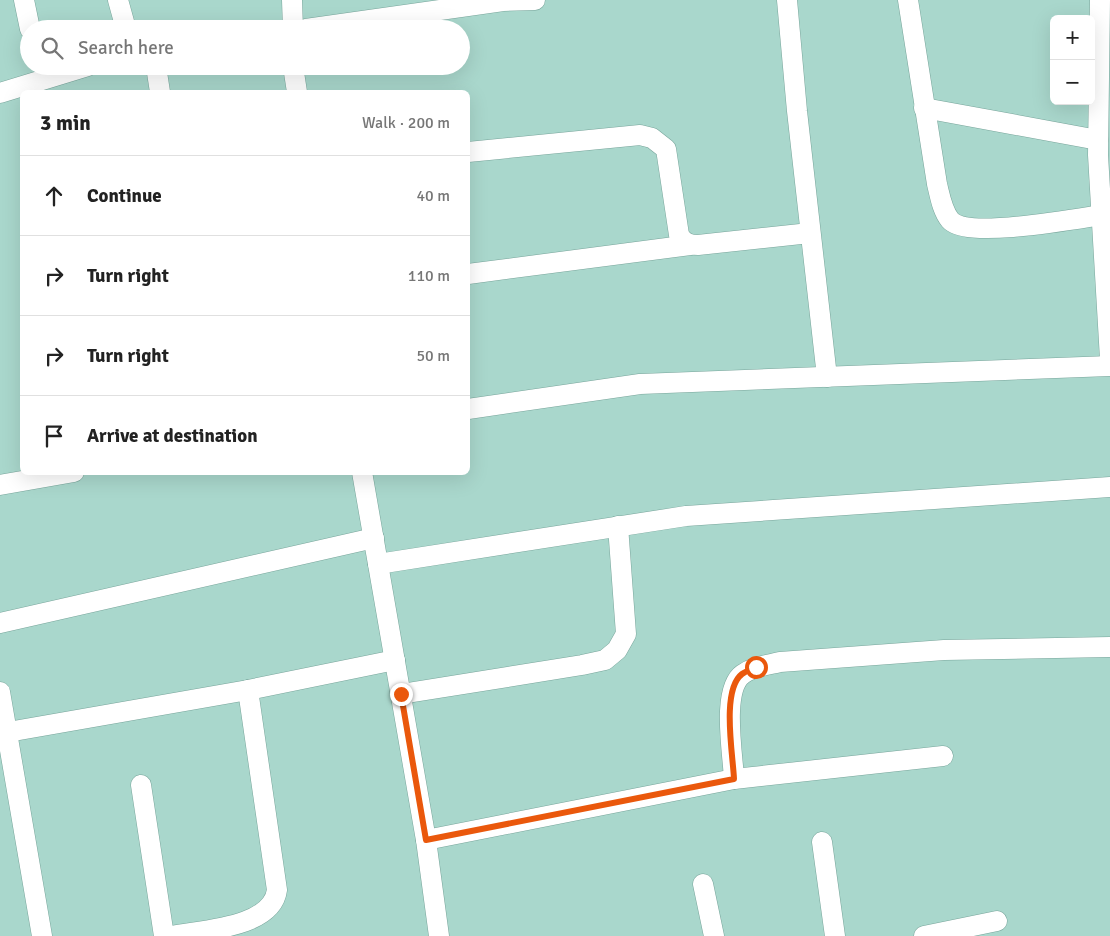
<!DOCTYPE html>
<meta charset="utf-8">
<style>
:root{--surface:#fff;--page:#f6f6f6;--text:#222;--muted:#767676;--line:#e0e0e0}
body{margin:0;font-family:Signika,sans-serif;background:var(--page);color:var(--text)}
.controls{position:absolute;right:15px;top:15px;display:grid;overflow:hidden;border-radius:8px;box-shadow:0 5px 20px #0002}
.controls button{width:45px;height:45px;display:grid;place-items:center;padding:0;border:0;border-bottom:1px solid var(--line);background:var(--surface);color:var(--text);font:25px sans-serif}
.stop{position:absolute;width:15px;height:15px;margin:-11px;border:4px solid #ea580c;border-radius:50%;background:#fff}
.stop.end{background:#ea580c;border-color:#fff;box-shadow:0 1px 5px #0008}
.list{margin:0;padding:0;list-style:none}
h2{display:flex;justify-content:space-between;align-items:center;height:65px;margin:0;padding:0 20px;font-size:21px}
h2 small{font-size:16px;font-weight:400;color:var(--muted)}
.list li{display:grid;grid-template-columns:32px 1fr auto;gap:15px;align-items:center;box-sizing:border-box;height:80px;padding:0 20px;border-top:1px solid var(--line)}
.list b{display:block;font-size:19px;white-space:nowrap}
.list em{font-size:16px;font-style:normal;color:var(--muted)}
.icon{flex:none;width:28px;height:28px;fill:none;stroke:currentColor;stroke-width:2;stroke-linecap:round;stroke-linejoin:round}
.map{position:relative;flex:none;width:1110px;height:936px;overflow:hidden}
.search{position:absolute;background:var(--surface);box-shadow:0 5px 20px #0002;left:20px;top:20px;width:450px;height:55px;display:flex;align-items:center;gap:12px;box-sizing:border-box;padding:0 18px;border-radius:28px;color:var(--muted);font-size:19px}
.panel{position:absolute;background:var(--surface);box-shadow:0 5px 20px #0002;left:20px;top:90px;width:450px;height:385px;border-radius:8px}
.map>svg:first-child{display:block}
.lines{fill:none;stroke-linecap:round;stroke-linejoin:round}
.street-casing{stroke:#78a59b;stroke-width:21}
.street{stroke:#fff;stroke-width:20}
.route{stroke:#ea580c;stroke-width:6}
</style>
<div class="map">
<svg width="1110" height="936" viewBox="0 0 1110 936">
<rect width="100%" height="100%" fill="#a9d7cc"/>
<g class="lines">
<g class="street-casing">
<g id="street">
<polyline points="24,0 30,29"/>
<polyline points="118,0 126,29"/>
<polyline points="292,0 293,29"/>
<polyline points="787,0 797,111 827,377"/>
<path d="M908,0L937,184C940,196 942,210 950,220C967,239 1075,219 1101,215"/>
<polyline points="1100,0 1098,155 1110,359"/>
<polyline points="306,29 503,1 535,0"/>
<polyline points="156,66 160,92"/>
<polyline points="293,66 297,92"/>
<polyline points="0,93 88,66"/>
<polyline points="924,108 1098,140"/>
<path d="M468,152L640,135L652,138L666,149L679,235C684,243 689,245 698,245L810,233"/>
<polyline points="468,274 690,245"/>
<polyline points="468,409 640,384 1110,366"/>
<polyline points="362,472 426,840 439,936"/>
<polyline points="0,485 74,472"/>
<polyline points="378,564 686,516 1110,487"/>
<polyline points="0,623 374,538"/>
<polyline points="0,692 42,936"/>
<polyline points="401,694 582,665 605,660 617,650 626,634 618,526"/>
<polyline points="8,732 248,690 395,660"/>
<path d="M734,779C733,755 721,689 743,674C754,666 768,665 780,662L944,650L1110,647"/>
<polyline points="141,785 164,936"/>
<polyline points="426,840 734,779 943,756"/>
<polyline points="822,842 835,936"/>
<polyline points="703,884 714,936"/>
<path d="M172,936C202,930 272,928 277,890L248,690"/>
<polyline points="924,936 997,921"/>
</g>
</g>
<use href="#street" class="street"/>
</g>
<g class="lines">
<path class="route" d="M401,694L426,840L734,779C733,755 721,690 742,674C746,671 752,669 756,667"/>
</g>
</svg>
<div class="controls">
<button>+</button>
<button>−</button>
</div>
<div class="stop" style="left:756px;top:667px"></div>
<div class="stop end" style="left:401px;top:694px"></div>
<div class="search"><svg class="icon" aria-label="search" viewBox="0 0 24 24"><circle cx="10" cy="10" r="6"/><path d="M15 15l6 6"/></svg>Search here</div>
<section class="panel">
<h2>3 min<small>Walk · 200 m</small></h2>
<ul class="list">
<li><svg class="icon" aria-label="ahead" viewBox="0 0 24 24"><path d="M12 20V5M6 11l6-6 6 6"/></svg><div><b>Continue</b></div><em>40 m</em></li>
<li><svg class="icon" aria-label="right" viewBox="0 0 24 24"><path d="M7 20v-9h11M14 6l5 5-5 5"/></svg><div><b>Turn right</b></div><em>110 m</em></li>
<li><svg class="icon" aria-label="right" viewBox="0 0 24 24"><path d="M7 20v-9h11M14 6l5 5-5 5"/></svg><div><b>Turn right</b></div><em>50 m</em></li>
<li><svg class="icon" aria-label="arrive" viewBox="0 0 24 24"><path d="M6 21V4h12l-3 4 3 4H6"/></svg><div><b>Arrive at destination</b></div></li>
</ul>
</section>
</div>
